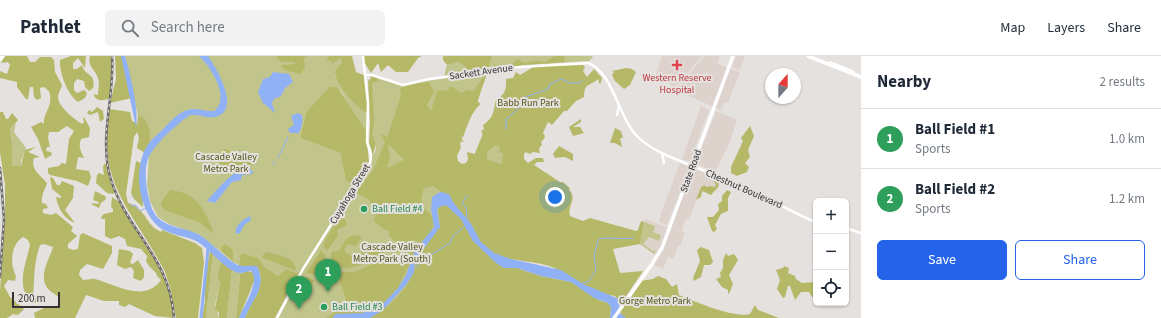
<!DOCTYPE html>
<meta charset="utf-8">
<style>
:root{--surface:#fff;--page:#f2f2f3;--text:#1f2937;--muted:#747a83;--line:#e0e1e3;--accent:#2563eb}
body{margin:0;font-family:"Source Sans 3",sans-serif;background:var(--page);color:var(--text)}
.controls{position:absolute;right:12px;bottom:12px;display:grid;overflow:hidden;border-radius:6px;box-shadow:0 1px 3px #0004}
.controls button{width:36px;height:36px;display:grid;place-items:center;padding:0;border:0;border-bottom:1px solid var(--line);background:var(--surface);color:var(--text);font:20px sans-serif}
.compass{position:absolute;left:765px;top:12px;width:36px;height:36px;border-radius:50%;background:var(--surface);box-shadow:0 1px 3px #0004;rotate:21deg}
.scale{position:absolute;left:12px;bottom:10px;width:48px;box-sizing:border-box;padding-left:4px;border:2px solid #343332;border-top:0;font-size:11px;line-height:14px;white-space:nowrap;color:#343332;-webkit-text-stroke:3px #e4e1df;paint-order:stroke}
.you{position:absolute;left:555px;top:141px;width:14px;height:14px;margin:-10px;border:3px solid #fff;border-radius:50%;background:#1a73e8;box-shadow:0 0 0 6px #1a73e833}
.badge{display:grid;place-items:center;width:26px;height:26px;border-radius:50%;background:var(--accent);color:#fff;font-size:13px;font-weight:700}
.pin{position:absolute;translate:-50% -33px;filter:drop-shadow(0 1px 2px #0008)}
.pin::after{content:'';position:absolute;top:21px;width:14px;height:12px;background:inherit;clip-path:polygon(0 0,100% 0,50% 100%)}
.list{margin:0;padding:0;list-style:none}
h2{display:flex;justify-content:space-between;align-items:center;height:52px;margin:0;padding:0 16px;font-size:17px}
h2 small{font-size:13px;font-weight:400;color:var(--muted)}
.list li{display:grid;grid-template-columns:26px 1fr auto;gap:12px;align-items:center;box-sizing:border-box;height:60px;padding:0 16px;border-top:1px solid var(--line)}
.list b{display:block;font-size:15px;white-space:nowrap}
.list p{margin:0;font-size:13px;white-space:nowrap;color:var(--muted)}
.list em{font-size:13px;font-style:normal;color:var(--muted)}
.actions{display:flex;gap:8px;padding:12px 16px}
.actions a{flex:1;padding:9px 0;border:1px solid var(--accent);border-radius:6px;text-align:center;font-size:14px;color:var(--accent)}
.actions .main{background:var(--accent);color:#fff}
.icon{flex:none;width:22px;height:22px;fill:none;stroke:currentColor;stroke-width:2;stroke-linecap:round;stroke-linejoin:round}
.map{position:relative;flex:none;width:861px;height:262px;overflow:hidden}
header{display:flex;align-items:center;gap:24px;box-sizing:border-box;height:56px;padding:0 20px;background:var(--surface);border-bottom:1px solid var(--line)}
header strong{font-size:19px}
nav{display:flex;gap:22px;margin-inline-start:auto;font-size:14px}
.search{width:280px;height:36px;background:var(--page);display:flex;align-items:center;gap:10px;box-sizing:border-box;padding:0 14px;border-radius:6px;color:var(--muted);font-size:15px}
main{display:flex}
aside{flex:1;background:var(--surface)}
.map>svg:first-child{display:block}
.built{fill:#ddd3cc}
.green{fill:#c1c58c}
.forest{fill:#b5b967;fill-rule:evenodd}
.water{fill:#91b1f6}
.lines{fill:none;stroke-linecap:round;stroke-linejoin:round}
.stream{stroke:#91b1f6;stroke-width:1}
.river{stroke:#91b1f6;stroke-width:3}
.minor{stroke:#fff;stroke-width:2.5}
.major{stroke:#fff;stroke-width:3.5}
.rail-casing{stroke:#6c6a69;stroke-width:2.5}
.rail{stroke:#e4e1df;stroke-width:1;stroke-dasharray:3;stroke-linecap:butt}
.health-dot{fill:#e0444e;stroke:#e4e1df;stroke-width:1.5}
.leisure-dot{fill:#2e9e5b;stroke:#e4e1df;stroke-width:1.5}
.labels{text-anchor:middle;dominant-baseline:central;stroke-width:4;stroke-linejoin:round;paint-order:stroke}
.street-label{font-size:10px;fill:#343332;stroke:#e4e1df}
.health-label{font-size:10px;fill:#be3a42;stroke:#e4e1df}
.park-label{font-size:10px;fill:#525417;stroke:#e4e1df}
.leisure-label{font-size:10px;fill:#27864d;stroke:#e4e1df;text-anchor:start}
</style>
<header>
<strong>Pathlet</strong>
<div class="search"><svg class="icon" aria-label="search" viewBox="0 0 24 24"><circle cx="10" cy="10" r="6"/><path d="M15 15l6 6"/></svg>Search here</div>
<nav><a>Map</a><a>Layers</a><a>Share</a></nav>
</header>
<main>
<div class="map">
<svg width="861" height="262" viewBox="0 0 861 262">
<rect width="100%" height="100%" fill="#e4e1df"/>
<g class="built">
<polygon points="662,0 702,0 675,32 656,18"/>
<polygon points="704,0 720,0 717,8 740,16 728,47 724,47 721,54 675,34"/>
<polygon points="736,0 745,0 740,14 732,11"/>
<polygon points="701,50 709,54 690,105 688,105 682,103"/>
<polygon points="716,55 737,64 729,88 715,116 696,107"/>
<polygon points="680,107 689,111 689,113 667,169 659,166 660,160"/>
<polygon points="692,110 721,122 720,128 716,135 702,129 689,164 686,163 684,167 682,176 685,177 680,190 678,190 673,203 668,201 663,213 652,208 657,200 640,188 644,166 642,165 645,163 669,172"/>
</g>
<g class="green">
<polygon points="125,0 339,0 342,7 335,19 344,34 367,58 367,81 341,35 329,31 306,56 300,82 340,97 346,125 354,129 293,228 234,207 220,195 199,179 169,168 158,161 150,145 147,129 149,100 137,92 139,82 137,75 139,65"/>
<polygon points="492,0 592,0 593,1 589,5 525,9 486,15"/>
<polygon points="458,6 466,11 465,18 444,20 447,9"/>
<path d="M488,16L443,133L439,150L455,116L471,107L485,72L549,62L468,171L564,262H277L296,225L372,105L371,95L374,98C379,89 373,82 373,73C373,55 373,36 370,19L399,29Z"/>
<polygon points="16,67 14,76 26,92 21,105 21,110 12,110 12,87 10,73"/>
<polygon points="644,166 655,170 653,176 661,179 659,185 649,181 643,188 653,195 656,194 654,198 640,188"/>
<polygon points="211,196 221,204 217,222 220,226 215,249 219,262 206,262 213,198"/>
<polygon points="232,214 242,217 240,218 236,262 227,262"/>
</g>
<g class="forest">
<path d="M5,0H27L30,6H35L40,1H51L54,4L55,16L62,29C61,33 58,37 58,42C59,51 74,63 82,68L84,66L83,62L84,61L90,72L89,81L81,83C78,92 81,95 84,102L78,101L76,113L89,115L91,121L88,130L77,125L50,119L48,117V112L59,110L62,107L66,108L69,83L74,75L67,70L58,76H49L48,82L50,91H47L46,95L51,96L52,99L45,103L38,83L31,71L41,66L44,68C43,56 54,51 49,35L44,31L40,32L41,42L37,44L34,41L33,31H30L28,43H26L17,31V26L0,22V15L7,18L10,9L8,6L1,7Z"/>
<path d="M71,0H86L85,12L78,2L73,7V13H77L82,9C84,20 97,17 93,32L89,35L85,31L84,25L77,23L74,27V34L77,37L84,34L87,37L85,42L78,46C68,39 59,17 60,4Z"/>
<path d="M90,0H112V17L109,43C103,44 98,46 94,40V38L98,39C98,34 100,26 98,22C95,13 87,10 90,0Z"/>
<polygon points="115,0 123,0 132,42 110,47 116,23"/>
<polygon points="276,0 307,0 304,2 305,12 300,18 285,14 280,9 295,8 295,6 281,6"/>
<path d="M329,0H352L356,16L366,20L369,58C358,54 334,27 335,15L342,7L340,2L332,8L331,5L326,4Z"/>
<polygon points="363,0 422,0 418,2 408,16 396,16 388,9 381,16 378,7 371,17 364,6"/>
<polygon points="443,0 492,0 489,10 492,11 495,8 497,10 512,9 517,3 524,7 536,5 546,6 554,0 564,0 565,6 525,9 465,18 466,11 458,6 447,9 443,4"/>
<path d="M583,9L585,11L583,15L587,21L594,13L602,22L600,29L598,23C587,32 585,26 584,41L576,45L567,55H564L552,69L548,66L543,77L545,80L544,83L541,86L542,89L539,92L540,97L533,96L530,98L526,96L524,98V103L528,107L536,102H543L544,106H537L534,109L560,126H563L570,132L569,134C578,142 567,149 570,160L583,165L590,162L636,175L638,174L641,165L644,166L640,188L613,193L620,217L643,215L620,249L615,240C591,237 573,220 552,211C529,202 499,208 481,187C476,180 474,172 469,165C465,160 452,147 451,142L433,130L424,132C417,154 427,150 434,164L432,174L420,187L415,184L407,187L415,196L414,199L401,194L397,197L395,190L397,187L389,180V174H385L374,165L376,155H374L369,143L354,136L358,128L361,130L373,114L385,86L381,79H384L387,82L401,39L400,32L420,27L429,26L434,36L427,49L431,55L437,35L449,34L447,31H452L462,37L467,34L474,35L484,19L487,17L478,44V46L481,48C474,52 465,72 464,79L460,81L464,86L459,85L461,91L457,100L458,105L462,108L466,107L468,103L467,96L475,98L483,79L481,75L484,73L483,69C494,62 493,56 496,44C507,38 506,31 506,23L513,22L516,16L520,19L535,10ZM388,88L404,104L387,112L390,102ZM495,89L499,90L500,97H503L502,108L493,106L487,103V96Z"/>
<polygon points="626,12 632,13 636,16 630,29 624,33 615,25 612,19 614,16 612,15"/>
<polygon points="372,21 376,21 379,25 372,27 374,63 373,77 376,88 373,98 369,87 370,67 368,25"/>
<polygon points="329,31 336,31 340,35 366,75 369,106 354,129 346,125 340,97 300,82 306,56"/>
<polygon points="97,51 103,55 104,63 100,66 98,56 90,59 87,57 89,54 92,56"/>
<path d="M109,53L130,56L132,65L137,67V71L138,59C148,62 152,78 149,87C148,90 145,94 144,96L137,92L139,82L137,76L134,81L126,138L128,147C146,152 145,169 161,176L162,174L195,187L202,192L204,206L198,262H176L170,231L165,216C133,153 97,132 109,53Z"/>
<path d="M0,56H3L6,63H8L12,57L18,64L10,73L12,87V110H21L25,94L36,91L28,96L40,101L34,102C30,113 40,119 47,127C45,134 41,139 42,147L46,148L48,152L43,153V157L51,159L56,157L73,171L71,175L77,180L68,188V192L73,194L78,193L80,179L83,177L112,190V197L103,213L87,208L80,214L79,219L83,224C87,224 92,222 95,223C116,229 145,247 161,224L157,220L156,217L149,210L146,205L147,200L141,193L127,190L125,183L119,180L111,183L105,180V163H102L101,161L104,158L113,156V153L111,151L112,141L119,146C142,185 171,216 174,262L155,260L129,248L125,251L119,249V245H104L86,239L75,262H35L34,257L44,252L57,250L60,246V242C57,239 52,237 49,234C37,221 49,205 53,191L44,188L40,189C33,210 35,219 33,240L38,243L36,247L33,246H27L28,243C17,225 26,208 30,189L28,184L23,181C10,189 10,209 16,220L15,225L8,224L4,230L10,241L24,253L18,259L13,258L7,262H0V234L5,164V129L0,96Z"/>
<polygon points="581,63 581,66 573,71 580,71 584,77 573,80 569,71"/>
<polygon points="750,70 754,80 748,94 750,101 745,107 749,111 747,116 737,120 731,117 731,111 743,85 741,82"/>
<polygon points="615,72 621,75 623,82 620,82 622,91 615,87 610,87"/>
<polygon points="559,90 573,98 573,105 565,101 555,102 553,98"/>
<polygon points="225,93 246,100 253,105 253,108 233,114 225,119 218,108 220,97"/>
<polygon points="136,105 141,107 143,151 134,143 131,137"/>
<polygon points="104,108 107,108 115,136 113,138 107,137 96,127 97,119 99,117 104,119 103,111"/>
<path d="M50,121L53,122L57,129H60L62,125L74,130L73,142L65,154L75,167C64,163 58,152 56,141L61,142V140L52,133Z"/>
<polygon points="715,121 719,124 718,131 711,139 702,135 701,141 696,144 701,131 704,129 707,131 710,130 715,131 716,128 713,125"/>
<path d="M170,134C198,137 205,154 214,178L199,166L164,154L161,149L162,145Z"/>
<polygon points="727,134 731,136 728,142 728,155 721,158 715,169 717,173 714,176 712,175 707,161 713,161 719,154 718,148 722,145 722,140"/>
<polygon points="95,135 105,140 106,143 101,147 99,152 91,148 93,147 98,148 99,146 93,144"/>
<path d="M446,149L461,163L473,185L496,207L504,212H517L541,220L571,226L599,244L608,247L611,251L610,262H370C388,252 404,237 413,218C415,213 415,207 418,201C424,190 433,181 440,171L438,152Z"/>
<path d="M341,160L346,165L347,169L337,174L338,180C334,184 331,192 327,194L324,192V187L330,176Z"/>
<path d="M355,178V181L358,179L362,181L356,190L348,188L344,193L346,197L356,202L360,197L383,194L384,197C380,203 350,214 343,212C338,210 335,205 331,202V197L333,195H339L346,183Z"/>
<polygon points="224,188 230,191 233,195 233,205 222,196 221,192"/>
<polygon points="701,191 709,194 713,206 710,209 704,209 701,221 694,225 693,222 700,205 697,194"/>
<polygon points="119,193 130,195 133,198 130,207 133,208 138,204 144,214 144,221 141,225 133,222 134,215 131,211 125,213 117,209"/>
<polygon points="321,194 325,199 328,208 317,219 306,217"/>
<polygon points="210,195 213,198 206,262 202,262 205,245 204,226"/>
<path d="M266,196C277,200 295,199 296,215L261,201Z"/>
<path d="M241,197L258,202L264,211L278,220L287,213L298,218L275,262H245C251,244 268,231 257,210H239Z"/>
<polygon points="726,197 728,200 734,198 738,204 729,219 733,228 730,236 728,238 728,234 722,231 716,223 721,221 720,217 723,212 723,204"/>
<path d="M399,198L414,199L398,232L382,249L363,257L336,258L332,262H326C334,257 339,253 346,246C346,236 338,229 339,218C344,215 346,216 351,216C362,215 373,206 384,203L386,205L395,203Z"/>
<polygon points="221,204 232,214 227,262 219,262 219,257 215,253 220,226 217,222"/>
<polygon points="784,210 789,212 788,217 795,220 796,223 802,227 816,226 816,241 812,241 809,236 801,236 795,244 790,230 788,230 785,241 783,242 777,233 780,224 776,214 783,212"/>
<polygon points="248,215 254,217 255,223 239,262 236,262 240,218"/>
<path d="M658,220L666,223L672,231L677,228L679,239C697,246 732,262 750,258L755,249L758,254L779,262H626L622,260L619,253L640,225L653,223Z"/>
<path d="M304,221L310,222L314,225C310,231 302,239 295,235Z"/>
</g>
<g class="water">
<path d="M121,0H125C130,17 139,54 136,71Z"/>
<path d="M199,0H208C217,13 242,55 215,61C207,63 199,58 190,59C178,67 153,89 148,103C144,114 146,128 148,139C150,146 152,156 158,162C169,172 187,172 200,179C209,185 231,207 238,209C244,211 251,209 257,210C268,232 251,244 245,262H239C243,251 261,225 251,215C247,215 244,217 240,217C225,215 210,192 196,185C187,180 169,179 159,171C138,154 133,113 147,90C152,82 160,77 166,70C172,64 179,56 188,54C196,51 205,56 214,55C231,42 211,11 199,0Z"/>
<polygon points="273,16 289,18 293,26 285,32 281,40 274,43 272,47 275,57 263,47 258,36 263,23 270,21"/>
<path d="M298,57L302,59C303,64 302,72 299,77H290L288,73L294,69L291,60Z"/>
<path d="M245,112L250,113L253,116L252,118L242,119L241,124L232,126L215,147L207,145C217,134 231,116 245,112Z"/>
<polygon points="440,136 449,138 453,146 471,168 481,186 494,197 511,203 561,214 583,228 619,243 620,257 626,262 610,262 611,251 608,247 594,242 571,226 541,220 517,212 504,212 496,207 473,185 461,163 446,149 439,151 437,154 440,171 419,199 414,211 414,216 406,229 383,254 370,262 332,262 336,258 363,257 382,249 398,232 406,219 415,195 434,171 431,153 432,141"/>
<path d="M250,160L251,164L244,169L240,177L236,178C234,169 243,164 250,160Z"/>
</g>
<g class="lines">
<g class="stream">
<polyline points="506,73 506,63 518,53 525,41 548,33 550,28 561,23 570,27 579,27 582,25"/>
<polyline points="278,102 288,81"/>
<polyline points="273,108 275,105"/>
<polyline points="467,139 462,147 466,151 467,163"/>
<polyline points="132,141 133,140"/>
<polyline points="131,150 135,149 140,155 146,152"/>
<polyline points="413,214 426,202 450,187 453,180 465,170"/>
<path d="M582,227L588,226L596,214L594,200L598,184C602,180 625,184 634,182"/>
</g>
<polyline class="river" points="201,262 208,193"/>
<g class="minor">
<path d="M366,19H372L403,29L429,23L520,11L588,7C613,16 619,62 636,79C653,97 679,104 700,113C721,122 741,131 761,140C780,148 797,159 816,166"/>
<polyline points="617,59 619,49"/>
<polyline points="662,97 664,107"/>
<polyline points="846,172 861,177"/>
<polyline points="277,262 303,213 370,107 371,99 367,86 368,47 363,0"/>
</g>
<g class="major">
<polyline points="808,0 861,21"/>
<polyline points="0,3 3,0"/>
<polyline points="830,7 853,16"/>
<polyline points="614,262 652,208 662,192 733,0"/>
</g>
<g class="rail-casing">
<g id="rail">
<path d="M112,0C115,42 98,82 111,124C128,177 170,201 174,262"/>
<polyline points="0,112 4,163 0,221"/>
</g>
</g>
<use href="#rail" class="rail"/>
</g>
<path class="health-dot" d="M675 3h4v4h4v4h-4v4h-4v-4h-4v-4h4z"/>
<g class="leisure-dot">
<circle cx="364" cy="153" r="4"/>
<circle cx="324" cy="251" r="4"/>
</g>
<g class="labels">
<g class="street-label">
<text transform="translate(481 16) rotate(-8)">Sackett Avenue</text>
<text transform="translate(691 115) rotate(-70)">State Road</text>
<text transform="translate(744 133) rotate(24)">Chestnut Boulevard</text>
<text transform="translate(350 138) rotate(-59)">Cuyahoga Street</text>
</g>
<g class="health-label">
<text x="677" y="22">Western Reserve<tspan x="677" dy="12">Hospital</tspan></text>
</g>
<g class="park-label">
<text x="528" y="47">Babb Run Park</text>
<text x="226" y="101">Cascade Valley<tspan x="226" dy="12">Metro Park</tspan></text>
<text x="392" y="191">Cascade Valley<tspan x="392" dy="12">Metro Park (South)</tspan></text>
<text x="655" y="245">Gorge Metro Park</text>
</g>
<g class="leisure-label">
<text x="372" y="153">Ball Field #4</text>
<text x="332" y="251">Ball Field #3</text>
</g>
</g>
</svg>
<div class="controls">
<button>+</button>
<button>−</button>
<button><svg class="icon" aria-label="locate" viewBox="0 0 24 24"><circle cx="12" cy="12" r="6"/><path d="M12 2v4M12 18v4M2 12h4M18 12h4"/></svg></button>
</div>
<svg class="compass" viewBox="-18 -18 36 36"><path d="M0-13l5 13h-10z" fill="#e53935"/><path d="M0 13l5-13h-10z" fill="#747a83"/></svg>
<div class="scale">200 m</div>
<div class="you"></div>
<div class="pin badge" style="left:328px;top:236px;background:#2e9e5b">1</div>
<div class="pin badge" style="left:299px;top:253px;background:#2e9e5b">2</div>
</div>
<aside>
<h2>Nearby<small>2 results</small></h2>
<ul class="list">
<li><span class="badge" style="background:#2e9e5b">1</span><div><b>Ball Field #1</b><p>Sports</p></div><em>1.0 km</em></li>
<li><span class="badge" style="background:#2e9e5b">2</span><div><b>Ball Field #2</b><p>Sports</p></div><em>1.2 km</em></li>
</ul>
<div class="actions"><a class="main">Save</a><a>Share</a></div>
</aside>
</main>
